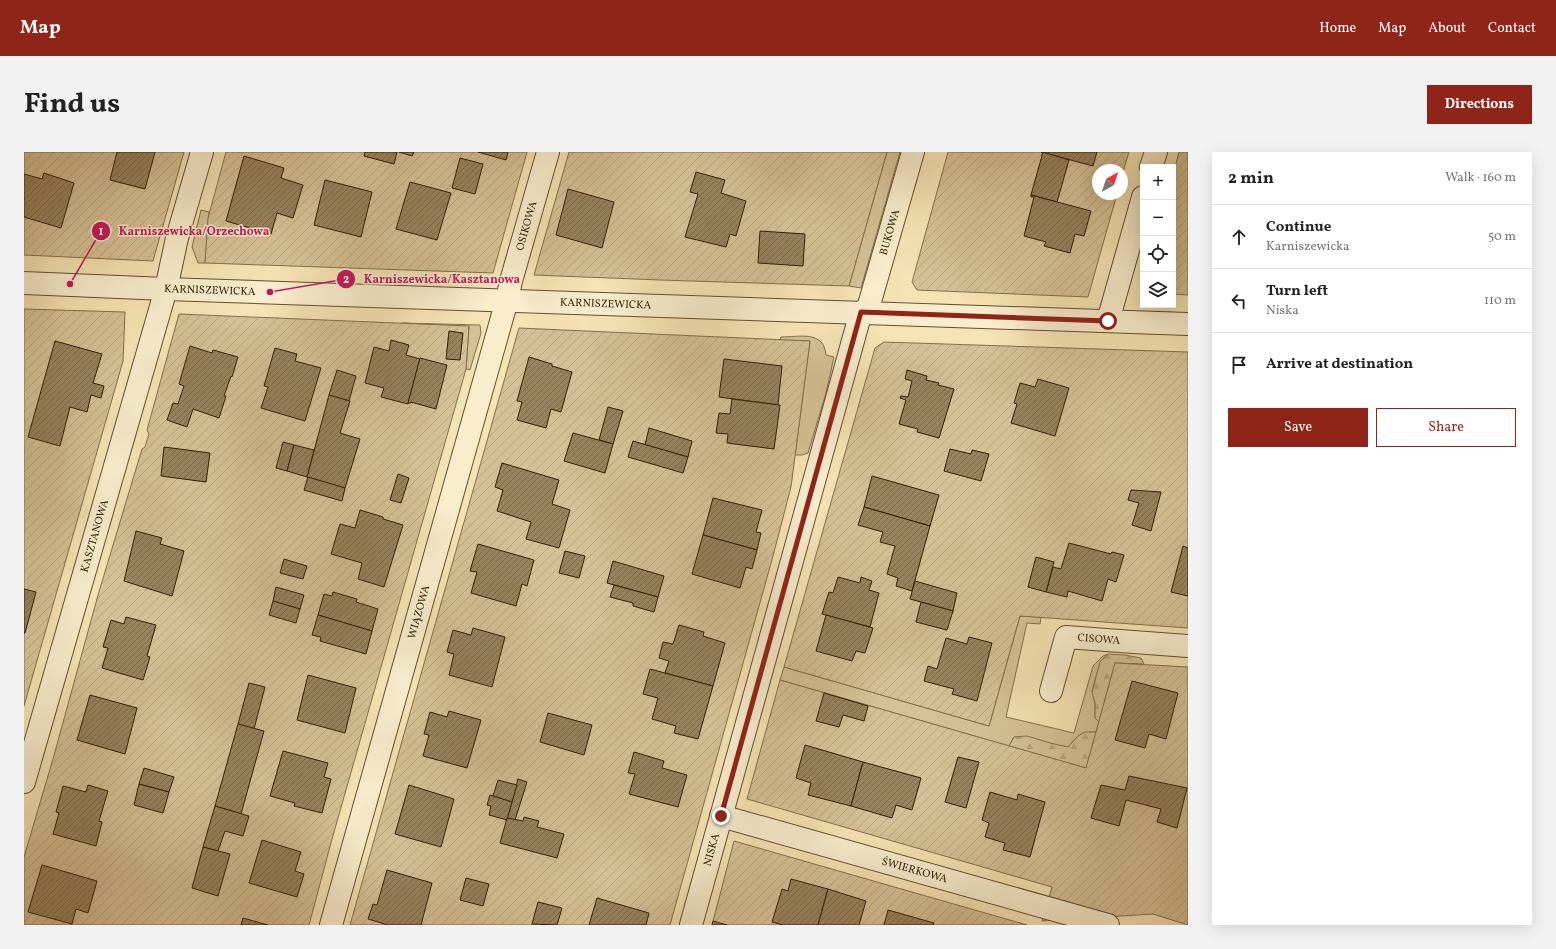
<!DOCTYPE html>
<meta charset="utf-8">
<style>
:root{--surface:#fff;--page:#f2f2f2;--text:#222;--muted:#767676;--line:#e0e0e0;--accent:#8f2418}
body{margin:0;font-family:Vollkorn,serif;background:var(--page);color:var(--text)}
.controls{position:absolute;right:12px;top:12px;display:grid;overflow:hidden;border-radius:0px;box-shadow:0 4px 16px #0002}
.controls button{width:36px;height:36px;display:grid;place-items:center;padding:0;border:0;border-bottom:1px solid var(--line);background:var(--surface);color:var(--text);font:20px sans-serif}
.compass{position:absolute;left:1068px;top:12px;width:36px;height:36px;border-radius:50%;background:var(--surface);box-shadow:0 4px 16px #0002;rotate:40deg}
.stop{position:absolute;width:12px;height:12px;margin:-9px;border:3px solid #8f2418;border-radius:50%;background:#fff}
.stop.end{background:#8f2418;border-color:#fff;box-shadow:0 1px 4px #0008}
.list{margin:0;padding:0;list-style:none}
h2{display:flex;justify-content:space-between;align-items:center;height:52px;margin:0;padding:0 16px;font-size:17px}
h2 small{font-size:13px;font-weight:400;color:var(--muted)}
.list li{display:grid;grid-template-columns:26px 1fr auto;gap:12px;align-items:center;box-sizing:border-box;height:64px;padding:0 16px;border-top:1px solid var(--line)}
.list b{display:block;font-size:15px;white-space:nowrap}
.list p{margin:0;font-size:13px;white-space:nowrap;color:var(--muted)}
.list em{font-size:13px;font-style:normal;color:var(--muted)}
.actions{display:flex;gap:8px;padding:12px 16px}
.actions a{flex:1;padding:9px 0;border:1px solid var(--accent);border-radius:0px;text-align:center;font-size:14px;color:var(--accent)}
.actions .main{background:var(--accent);color:#fff}
.icon{flex:none;width:22px;height:22px;fill:none;stroke:currentColor;stroke-width:2;stroke-linecap:round;stroke-linejoin:round}
.map{position:relative;flex:none;width:1164px;height:773px;overflow:hidden;border-radius:0px}
header{display:flex;align-items:center;gap:24px;box-sizing:border-box;height:56px;padding:0 20px;background:var(--accent);color:#fff}
header strong{font-size:19px}
nav{display:flex;gap:22px;margin-inline-start:auto;font-size:14px}
.intro{display:flex;align-items:center;justify-content:space-between;box-sizing:border-box;height:96px;padding:0 24px}
h1{margin:0;font-size:28px}
.button{padding:10px 18px;border-radius:0px;background:var(--accent);color:#fff;font-size:14px;font-weight:700}
main{display:flex;gap:24px;padding:0 24px}
aside{flex:1;background:var(--surface);border-radius:0px;box-shadow:0 4px 16px #0002}
.map>svg:first-child{display:block}
.grass{fill:#d5c195;stroke:#836e4a}
.forest{fill:url(#forest-firs);stroke:#836e4a}
.garden{fill:url(#garden-furrows);stroke:#836e4a}
.building{fill:url(#building-hatch);stroke:#311b00}
.lines{fill:none;stroke-linecap:round;stroke-linejoin:round}
.minor-casing{stroke:#624d2d;stroke-width:24}
.minor{stroke:#f9edce;stroke-width:22}
.route{stroke:#8f2418;stroke-width:5}
.labels{text-anchor:middle;dominant-baseline:central;stroke-width:3;stroke-linejoin:round;paint-order:stroke}
.street-label{font-size:11px;fill:#311b00;stroke:#f9edce}
.leader{fill:none;stroke:#c2185b;stroke-width:1.5}
.callout-dot{fill:#c2185b;stroke:#f9edce;stroke-width:1.5}
.mark-label{font-size:12px;text-anchor:middle;font-weight:bold;fill:#fff}
.callout-label{font-size:12px;text-anchor:middle;font-weight:bold;fill:#c2185b;stroke:#f9edce;stroke-width:3;stroke-linejoin:round;paint-order:stroke}
</style>
<header>
<strong>Map</strong>
<nav><a>Home</a><a>Map</a><a>About</a><a>Contact</a></nav>
</header>
<div class="intro"><h1>Find us</h1><a class="button">Directions</a></div>
<main>
<div class="map">
<svg width="1164" height="773" viewBox="0 0 1164 773">
<defs>
<pattern id="forest-firs" width="22" height="20" patternUnits="userSpaceOnUse"><rect width="22" height="20" fill="#d5c195"/><path d="M5 1l3.5 6h-7zM16 11l3.5 6h-7z" fill="#b7a57f"/></pattern>
<pattern id="garden-furrows" width="10" height="10" patternUnits="userSpaceOnUse"><rect width="10" height="10" fill="#d5c195"/><path d="M-1 1l2-2M0 10L10 0M9 11l2-2" fill="none" stroke="#b7a57f"/></pattern>
<pattern id="building-hatch" width="6" height="6" patternUnits="userSpaceOnUse"><rect width="6" height="6" fill="#97835d"/><path d="M-1 1l2-2M0 6l6-6M5 7l2-2" fill="none" stroke="#7c6a4a"/></pattern>
</defs>
<rect width="100%" height="100%" fill="#f6e3b3"/>
<filter id="stains"><feTurbulence type="fractalNoise" baseFrequency=".005" numOctaves="4"/><feColorMatrix values="0 0 0 0 .2 0 0 0 0 .09 0 0 0 0 .02 0 0 0 .5 -.17"/></filter>
<radialGradient id="worn" r=".72"><stop offset=".6" stop-color="#630" stop-opacity="0"/><stop offset="1" stop-color="#630" stop-opacity=".3"/></radialGradient>
<g class="grass">
<polygon points="863,0 876,0 837,136 825,134"/>
<polygon points="177,58 185,60 181,111 174,111 168,95"/>
<polygon points="378,171 456,173 457,181 446,218 442,217 445,175"/>
<path d="M757,185C775,185 800,178 802,203L810,205L802,241L784,301L778,303H771L786,189L756,188Z"/>
<path d="M996,464L1017,465L1016,472L1003,471L982,565L1050,581L1069,514L1079,504L1084,502L1076,511L1068,539L1071,551V566L1075,570L1072,580C1056,580 1054,584 1044,595L990,585L985,594L756,528L760,515L965,574Z"/>
</g>
<g class="forest">
<polygon points="1084,502 1101,503 1117,506 1120,512 1091,511 1075,570 1071,566 1071,551 1068,540 1076,510"/>
<polygon points="1061,580 1072,580 1062,616 985,594 990,585 1003,584 1026,591 1044,595 1054,584"/>
</g>
<g class="garden">
<polygon points="0,0 160,0 129,109 0,103"/>
<polygon points="202,0 503,0 469,121 181,111 184,66"/>
<polygon points="545,0 863,0 825,134 636,128 510,123"/>
<polygon points="924,0 1105,0 1098,23 1098,18 1074,18 1074,42 1093,42 1064,145 893,138 888,130"/>
<polygon points="1155,0 1164,0 1164,143 1149,142 1149,23"/>
<polygon points="0,157 101,160 99,209 0,554"/>
<polygon points="155,162 445,174 442,217 308,687 285,773 0,773 0,705 29,607 74,443 118,297 121,295 125,282 123,278"/>
<polygon points="495,176 786,189 767,335 749,404 646,773 326,773"/>
<polygon points="860,190 1164,200 1164,476 996,464 965,574 760,515 851,196"/>
<polygon points="1091,511 1164,515 1164,773 1129,762 1018,769 1028,735 723,647 756,528 1062,616"/>
<polygon points="710,689 1003,773 688,773"/>
</g>
<g class="building">
<polygon points="93,0 131,0 121,37 86,28"/>
<polygon points="341,0 373,0 370,12 340,4"/>
<polygon points="375,0 390,0 388,4"/>
<polygon points="454,0 484,0 482,8"/>
<polygon points="1017,0 1073,0 1069,14"/>
<polygon points="1019,0 1045,8 1033,50 1007,43"/>
<polygon points="220,4 260,16 257,26 279,33 269,66 253,61 247,82 202,69"/>
<polygon points="436,6 459,12 451,42 428,36"/>
<polygon points="672,20 701,28 697,41 722,49 712,84 706,82 702,95 661,85 674,42 666,40"/>
<polygon points="20,21 50,31 37,76 0,65 0,22 18,27"/>
<polygon points="301,28 348,40 337,85 290,73"/>
<polygon points="386,30 427,41 413,88 372,77"/>
<polygon points="544,37 590,50 578,96 532,83"/>
<polygon points="1007,43 1067,59 1060,84 1051,82 1046,101 1020,94 1022,90 1000,84 1010,45 1007,45"/>
<polygon points="736,79 781,82 779,114 734,111"/>
<polygon points="425,179 439,181 436,208 422,207"/>
<polygon points="367,188 385,193 382,203 396,207 384,252 357,245 360,236 341,231 350,195 365,199"/>
<polygon points="31,189 78,202 69,231 80,234 77,246 67,243 63,260 46,255 36,294 4,285"/>
<polygon points="166,194 188,201 189,198 214,205 208,225 207,224 200,244 202,244 195,266 169,257 163,275 143,268 149,251 154,252 160,234 155,232"/>
<polygon points="251,196 273,202 271,209 297,216 281,269 237,256 244,235 240,234"/>
<polygon points="505,205 528,212 528,214 548,220 537,260 527,257 522,276 493,268 498,250 493,249"/>
<polygon points="396,206 423,213 412,257 387,250 387,251 384,251"/>
<polygon points="700,207 758,214 754,253 695,245"/>
<polygon points="313,218 332,224 325,249 305,243"/>
<polygon points="883,218 903,224 902,228 915,231 914,233 930,237 915,286 893,280 894,277 875,272 882,248 876,246 877,244 884,245 888,229 881,227"/>
<polygon points="1014,227 1045,236 1031,284 987,271 993,252 990,251 996,231 1011,235"/>
<polygon points="305,243 326,249 316,281 336,287 321,336 283,325"/>
<polygon points="708,247 756,253 750,297 703,291 704,282 692,281 695,261 706,262"/>
<polygon points="584,255 599,259 589,292 575,288"/>
<polygon points="625,276 668,289 664,305 621,293"/>
<polygon points="549,281 589,292 581,321 540,309"/>
<polygon points="609,289 664,305 659,321 604,305"/>
<polygon points="259,290 270,293 263,319 252,316"/>
<polygon points="270,293 290,298 283,325 263,319"/>
<polygon points="140,295 186,301 182,330 137,324"/>
<polygon points="926,297 947,302 948,298 965,302 957,329 920,319"/>
<polygon points="478,311 535,328 528,352 546,358 535,396 502,387 507,370 473,359 479,338 471,335"/>
<polygon points="374,322 385,326 377,351 366,348"/>
<polygon points="848,324 915,343 906,374 840,355"/>
<polygon points="284,325 321,336 318,349 280,338"/>
<polygon points="1107,338 1137,340 1127,379 1108,373 1115,351 1104,348"/>
<polygon points="689,346 738,358 732,380 737,381 733,398 679,383"/>
<polygon points="840,355 906,374 888,439 872,434 874,426 863,422 871,394 856,390 859,380 834,373"/>
<polygon points="336,358 359,365 359,367 379,373 360,435 334,427 338,411 307,402 316,372 331,376"/>
<polygon points="112,379 138,386 136,392 160,399 148,444 100,429"/>
<polygon points="679,383 733,398 728,417 722,415 716,436 668,422"/>
<polygon points="1045,391 1087,402 1088,400 1100,403 1092,430 1084,427 1078,449 1044,439 1043,445 1022,440 1029,415 1037,417"/>
<polygon points="454,392 510,408 503,434 498,432 492,454 447,441 453,420 446,419"/>
<polygon points="1159,394 1164,396 1164,444 1147,440"/>
<polygon points="541,399 561,404 555,426 535,421"/>
<polygon points="1012,405 1030,410 1022,440 1004,435"/>
<polygon points="260,407 283,414 279,427 256,421"/>
<polygon points="589,409 640,424 634,445 583,431"/>
<polygon points="814,425 836,431 837,425 848,429 845,438 855,441 846,475 798,462 805,440 809,441"/>
<polygon points="891,429 933,441 929,459 886,447"/>
<polygon points="590,433 634,445 630,460 609,454 609,451 586,445"/>
<polygon points="252,435 280,443 276,457 249,449"/>
<polygon points="0,437 12,440 1,481 0,481"/>
<polygon points="309,440 333,447 332,450 354,457 348,479 294,463 300,442 308,444"/>
<polygon points="249,449 276,457 272,471 245,463"/>
<polygon points="897,450 929,459 923,478 892,470"/>
<polygon points="294,463 348,479 342,502 296,489 297,485 288,483"/>
<polygon points="802,463 849,476 841,501 832,499 828,509 792,499"/>
<polygon points="102,465 132,473 123,504 126,505 119,528 78,516 84,496 79,495 87,468 100,472"/>
<polygon points="655,473 680,480 679,484 701,491 689,534 641,521 645,509 635,506 639,490 649,492"/>
<polygon points="449,476 481,485 468,535 425,523 430,502 423,500 429,478 447,483"/>
<polygon points="945,485 968,491 953,549 928,542 930,537 900,529 904,514 913,517 922,486 943,492"/>
<polygon points="626,517 689,534 674,587 650,581 652,574 628,567 634,546 619,542"/>
<polygon points="284,523 332,536 321,581 273,568"/>
<polygon points="1108,529 1154,541 1142,587 1125,582 1121,596 1091,588"/>
<polygon points="225,531 241,535 230,577 214,572"/>
<polygon points="800,541 844,554 840,569 819,563 815,575 792,569"/>
<polygon points="66,543 113,556 101,602 53,588"/>
<polygon points="425,559 457,568 443,616 399,604 405,583 400,582 406,560 423,565"/>
<polygon points="524,561 568,573 560,603 516,590"/>
<polygon points="214,572 240,579 217,662 191,654"/>
<polygon points="781,593 839,610 827,654 784,643 787,631 772,626"/>
<polygon points="259,599 304,611 300,625 307,627 298,661 270,654 271,651 246,644"/>
<polygon points="610,600 640,609 638,616 663,623 654,655 605,642 611,622 604,621"/>
<polygon points="934,605 955,610 942,656 921,650"/>
<polygon points="839,610 897,626 888,658 872,653 868,666 827,654"/>
<polygon points="120,616 150,625 145,640 115,632"/>
<polygon points="1105,624 1163,636 1153,676 1133,670 1137,657 1102,648 1095,674 1067,666 1077,633 1101,638"/>
<polygon points="494,627 503,630 491,668 483,666"/>
<polygon points="474,628 493,633 488,650 469,644"/>
<polygon points="115,632 145,640 139,661 110,653"/>
<polygon points="64,633 84,639 75,669 78,670 72,694 29,682 35,661 32,660 39,634 62,640"/>
<polygon points="385,633 430,647 417,695 371,682"/>
<polygon points="966,640 993,648 994,642 1021,650 1006,705 979,698 981,691 961,685 965,671 958,668"/>
<polygon points="466,643 488,650 483,668 465,663 467,654 463,653"/>
<polygon points="191,654 225,664 219,684 201,679 194,699 179,695"/>
<polygon points="500,665 515,669 513,675 540,682 533,706 476,691 483,666 499,669"/>
<polygon points="238,688 277,700 271,719 280,722 273,745 225,731"/>
<polygon points="179,695 206,702 194,744 168,736"/>
<polygon points="18,713 73,729 64,761 52,757 48,772 4,760"/>
<polygon points="363,718 408,731 397,773 364,773 344,767 349,752 353,753"/>
<polygon points="442,726 465,732 459,754 436,748"/>
<polygon points="767,727 804,737 794,773 759,773 748,770 758,737 764,739"/>
<polygon points="804,737 842,749 835,773 794,773"/>
<polygon points="573,746 625,761 622,773 565,773"/>
<polygon points="514,750 538,756 533,773 508,772"/>
<polygon points="864,758 910,771 909,773 860,773"/>
<polygon points="219,766 244,773 217,773"/>
<polygon points="689,769 703,773 688,773"/>
</g>
<g class="lines">
<g class="minor-casing">
<g id="minor">
<polyline points="1127,15 1132,0"/>
<path id="s1" d="M0,131L142,137L1164,172"/>
<path id="s2" d="M843,160L889,0"/>
<polyline points="1084,169 1119,45"/>
<path id="s3" d="M1027,539L1042,485L1164,494"/>
<path id="s4" d="M0,630L142,137L153,86L178,0"/>
<path id="s5" d="M697,664L1084,773"/>
<path id="s6" d="M307,773L483,148L487,129L524,0"/>
<path id="s7" d="M667,773L837,160"/>
</g>
</g>
<use href="#minor" class="minor"/>
</g>
<g class="lines">
<polyline class="route" points="697,664 837,160 1084,169"/>
</g>
<g class="labels">
<g class="street-label">
<text stroke="none"><textPath href="#s6" startOffset="726">OSIKOWA</textPath></text>
<text stroke="none"><textPath href="#s2" startOffset="83">BUKOWA</textPath></text>
<text stroke="none"><textPath href="#s1" startOffset="186">KARNISZEWICKA</textPath></text>
<text stroke="none"><textPath href="#s1" startOffset="582">KARNISZEWICKA</textPath></text>
<text stroke="none"><textPath href="#s4" startOffset="256">KASZTANOWA</textPath></text>
<text stroke="none"><textPath href="#s6" startOffset="325">WIĄZOWA</textPath></text>
<text stroke="none"><textPath href="#s3" startOffset="89">CISOWA</textPath></text>
<text stroke="none"><textPath href="#s7" startOffset="78">NISKA</textPath></text>
<text stroke="none"><textPath href="#s5" startOffset="201">ŚWIERKOWA</textPath></text>
</g>
</g>
<path class="leader" d="M46 132L77 79M246 140L322 127"/>
<g class="callout-dot">
<circle cx="46" cy="132" r="4"/>
<circle cx="246" cy="140" r="4"/>
<circle cx="77" cy="79" r="10"/>
<circle cx="322" cy="127" r="10"/>
</g>
<g class="mark-label">
<text x="77" y="83">1</text>
<text x="322" y="131">2</text>
</g>
<g class="callout-label">
<text x="170" y="83">Karniszewicka/Orzechowa</text>
<text x="418" y="131">Karniszewicka/Kasztanowa</text>
</g>
<rect width="100%" height="100%" filter="url(#stains)"/>
<rect width="100%" height="100%" fill="url(#worn)"/>
</svg>
<div class="controls">
<button>+</button>
<button>−</button>
<button><svg class="icon" aria-label="locate" viewBox="0 0 24 24"><circle cx="12" cy="12" r="6"/><path d="M12 2v4M12 18v4M2 12h4M18 12h4"/></svg></button>
<button><svg class="icon" aria-label="layers" viewBox="0 0 24 24"><path d="M12 4l9 5-9 5-9-5zM3 14l9 5 9-5"/></svg></button>
</div>
<svg class="compass" viewBox="-18 -18 36 36"><path d="M0-13l5 13h-10z" fill="#e53935"/><path d="M0 13l5-13h-10z" fill="#767676"/></svg>
<div class="stop" style="left:1084px;top:169px"></div>
<div class="stop end" style="left:697px;top:664px"></div>
</div>
<aside>
<h2>2 min<small>Walk · 160 m</small></h2>
<ul class="list">
<li><svg class="icon" aria-label="ahead" viewBox="0 0 24 24"><path d="M12 20V5M6 11l6-6 6 6"/></svg><div><b>Continue</b><p>Karniszewicka</p></div><em>50 m</em></li>
<li><svg class="icon" aria-label="left" viewBox="0 0 24 24"><path d="M17 20v-9H6M10 6l-5 5 5 5"/></svg><div><b>Turn left</b><p>Niska</p></div><em>110 m</em></li>
<li><svg class="icon" aria-label="arrive" viewBox="0 0 24 24"><path d="M6 21V4h12l-3 4 3 4H6"/></svg><div><b>Arrive at destination</b></div></li>
</ul>
<div class="actions"><a class="main">Save</a><a>Share</a></div>
</aside>
</main>
